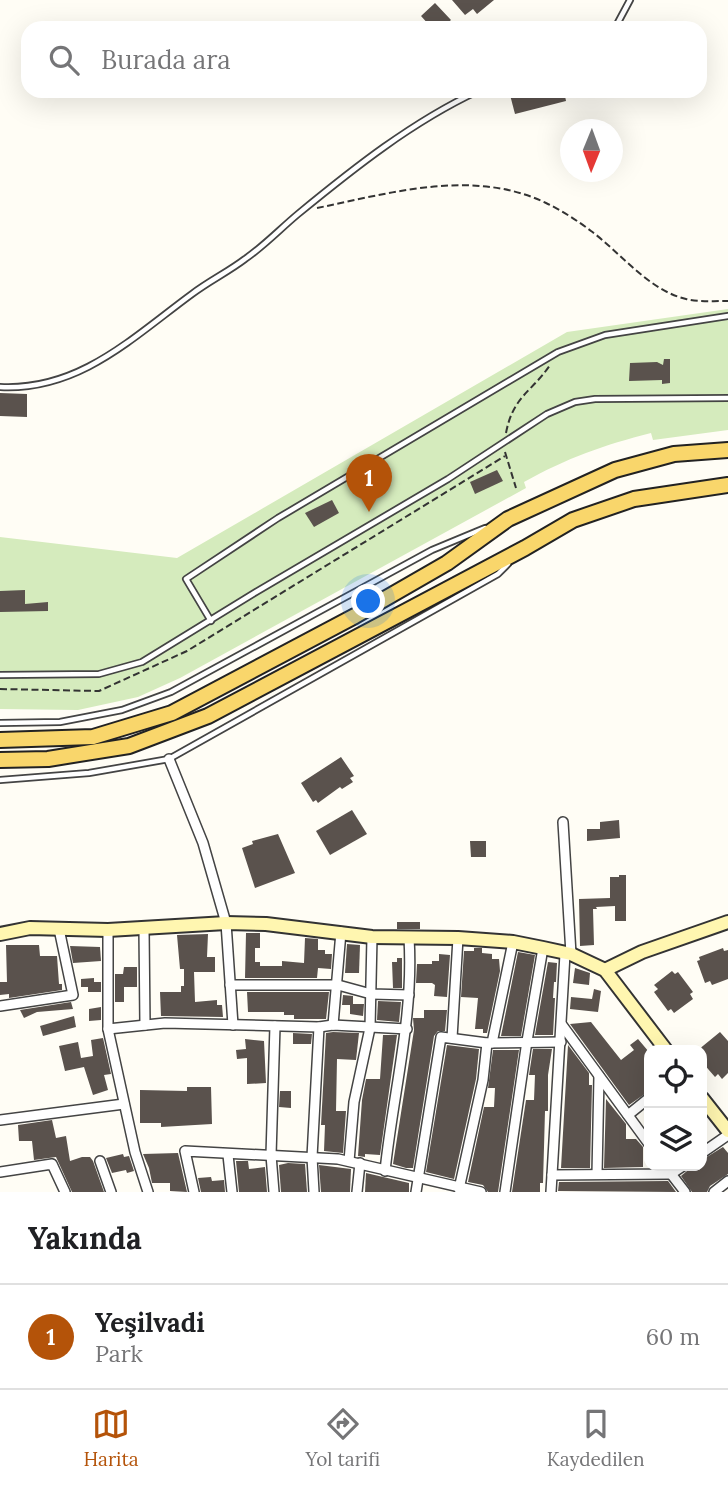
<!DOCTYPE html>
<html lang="tr">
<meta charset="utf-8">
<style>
:root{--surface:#fff;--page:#f6f6f6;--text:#202124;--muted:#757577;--line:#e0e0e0;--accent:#b45309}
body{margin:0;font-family:Lora,serif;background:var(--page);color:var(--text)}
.controls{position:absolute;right:21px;bottom:21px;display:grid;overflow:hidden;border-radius:14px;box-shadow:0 7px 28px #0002}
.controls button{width:63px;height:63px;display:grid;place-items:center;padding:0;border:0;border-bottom:2px solid var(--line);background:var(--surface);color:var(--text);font:35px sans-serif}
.compass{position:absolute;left:560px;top:119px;width:63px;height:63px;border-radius:50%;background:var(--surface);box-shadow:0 7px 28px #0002;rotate:181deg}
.you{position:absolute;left:369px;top:602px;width:24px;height:24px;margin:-18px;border:5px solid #fff;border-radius:50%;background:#1a73e8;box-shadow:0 0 0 10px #1a73e833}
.badge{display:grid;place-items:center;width:46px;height:46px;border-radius:50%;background:var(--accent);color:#fff;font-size:23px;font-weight:700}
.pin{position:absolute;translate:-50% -58px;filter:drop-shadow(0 2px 4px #0008)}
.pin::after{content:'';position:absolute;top:37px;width:24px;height:21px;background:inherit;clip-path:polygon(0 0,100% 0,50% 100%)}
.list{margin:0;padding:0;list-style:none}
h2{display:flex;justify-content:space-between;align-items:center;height:91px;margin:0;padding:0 28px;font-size:30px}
h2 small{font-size:23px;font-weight:400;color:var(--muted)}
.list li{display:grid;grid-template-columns:46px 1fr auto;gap:21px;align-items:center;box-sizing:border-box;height:105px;padding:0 28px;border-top:2px solid var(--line)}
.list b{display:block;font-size:26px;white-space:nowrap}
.list p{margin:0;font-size:23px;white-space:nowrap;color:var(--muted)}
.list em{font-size:23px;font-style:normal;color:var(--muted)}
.icon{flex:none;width:38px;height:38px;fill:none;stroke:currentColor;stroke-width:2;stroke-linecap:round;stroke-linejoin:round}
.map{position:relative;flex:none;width:728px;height:1192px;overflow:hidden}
.search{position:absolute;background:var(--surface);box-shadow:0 7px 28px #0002;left:21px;right:21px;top:21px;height:77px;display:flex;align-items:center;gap:18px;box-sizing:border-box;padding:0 24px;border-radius:21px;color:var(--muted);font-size:26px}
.sheet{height:196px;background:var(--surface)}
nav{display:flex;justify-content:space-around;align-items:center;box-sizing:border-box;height:98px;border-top:2px solid var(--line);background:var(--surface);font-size:19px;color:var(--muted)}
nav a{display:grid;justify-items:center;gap:4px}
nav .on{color:var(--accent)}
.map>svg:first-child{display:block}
.green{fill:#d5ebbd}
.building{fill:#5a524d}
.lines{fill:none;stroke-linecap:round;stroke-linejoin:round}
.lane-casing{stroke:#444;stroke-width:8}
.street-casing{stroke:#444;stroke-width:12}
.secondary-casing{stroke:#333;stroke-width:16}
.primary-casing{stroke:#222;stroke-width:18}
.path{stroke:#333;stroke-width:2;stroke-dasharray:7 3.5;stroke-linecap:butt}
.lane{stroke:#fff;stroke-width:4.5}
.street{stroke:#fff;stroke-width:9}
.secondary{stroke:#fff6b0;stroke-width:12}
.primary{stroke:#f9d66b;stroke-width:14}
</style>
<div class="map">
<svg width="728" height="1192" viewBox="0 0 728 1192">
<rect width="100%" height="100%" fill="#fffdf5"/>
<path class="green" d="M728,309V430L653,440L651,433C604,445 567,458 524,482L526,488L180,678L138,697L78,710L0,709V537L177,558L567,332Z"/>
<g class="building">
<polygon points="452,0 494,0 477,14 473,9 465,15"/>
<polygon points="435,3 451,20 442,28 436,28 432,24 430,26 421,16"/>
<polygon points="509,91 564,91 566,101 515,114"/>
<polygon points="664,359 670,359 670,383 662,384 662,380 629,381 630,363 657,362 663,365"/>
<polygon points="0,393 27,394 27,417 0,416"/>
<polygon points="497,470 503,481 475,494 470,482"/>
<polygon points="332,500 339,513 314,527 305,513"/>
<polygon points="25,590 25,604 48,602 48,611 0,612 0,591"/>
<polygon points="341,757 354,776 350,778 353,782 342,789 340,787 318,803 316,800 313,802 301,783"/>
<polygon points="352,810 367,834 330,855 316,831"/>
<polygon points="619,820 620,838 587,841 587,829 600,829 600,822"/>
<polygon points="278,834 295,873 255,888 242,848 253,844 252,841"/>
<polygon points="470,841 486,841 486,857 471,857"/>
<polygon points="619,875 626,875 626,921 615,921 615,906 596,907 597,909 593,909 594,945 580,946 579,899 610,898 610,877 619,877"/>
<rect x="397" y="922" width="23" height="7"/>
<polygon points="246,933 260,933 260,948 255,948 255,962 260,962 260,966 282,966 282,961 304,963 305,938 318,939 318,950 325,950 325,954 332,954 331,969 318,968 317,978 245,978"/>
<polygon points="208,934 207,957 215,957 215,972 194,972 195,1002 217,1000 217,1005 222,1005 223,1017 161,1016 160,992 181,992 181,986 184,986 184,969 180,969 177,935"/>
<polygon points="347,944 360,945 359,973 345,973"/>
<polygon points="6,945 39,945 40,956 57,956 59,984 62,984 62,990 9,998 9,994 0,995 0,982 7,982"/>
<polygon points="70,946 100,947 101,961 73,963"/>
<polygon points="474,948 482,948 482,953 492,954 492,959 499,959 500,971 487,1033 483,1033 483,1029 475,1029 478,998 461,997 464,951 474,951"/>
<polygon points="723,948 724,951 728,950 728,979 712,985 710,981 705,983 697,961 700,960 699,957"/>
<polygon points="518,952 535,955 521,1036 501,1036"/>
<polygon points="439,954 450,955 447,997 434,996 435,985 432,983 416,983 417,964 432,964 432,961 439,961"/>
<polygon points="397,958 402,958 402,988 393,988 392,962 397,962"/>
<polygon points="548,962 557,963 556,982 554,982 553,998 555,998 553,1035 535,1035"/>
<polygon points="124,967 137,967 137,987 124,987 124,1002 115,1002 115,974 123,974"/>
<polygon points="575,968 590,973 589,985 573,983"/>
<polygon points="672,971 675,974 678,972 693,992 690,994 693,999 674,1013 671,1009 668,1011 654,992 658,989 654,985"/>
<polygon points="94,978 94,982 101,982 101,992 88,992 88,987 81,987 81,979"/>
<polygon points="594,989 601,991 598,1012 570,1009 571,997 592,999"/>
<polygon points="247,992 329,992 326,1019 294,1019 294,1015 284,1015 284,1012 248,1012"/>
<polygon points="343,995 353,996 353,1004 364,1004 363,1016 350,1014 350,1005 342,1005"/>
<polygon points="378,1001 401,1002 399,1022 377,1020"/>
<polygon points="71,1002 73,1009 37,1012 24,1018 20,1010"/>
<polygon points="101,1007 101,1020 89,1021 89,1009"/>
<polygon points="424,1010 447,1010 445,1031 438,1031 434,1036 413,1168 406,1168 393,1164 414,1030 413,1018 424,1018"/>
<polygon points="74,1016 76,1027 43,1036 40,1026"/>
<polygon points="591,1022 621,1060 634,1050 630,1045 638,1039 649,1052 649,1091 629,1105 570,1024"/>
<polygon points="333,1032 359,1033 356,1060 337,1059 336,1111 346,1111 343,1153 324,1151 325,1125 321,1125 326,1033"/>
<polygon points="720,1032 728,1041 728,1073 722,1079 718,1074 715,1077 702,1062 702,1050 698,1050"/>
<polygon points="293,1033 312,1034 311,1044 293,1044"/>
<polygon points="383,1035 397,1035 380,1155 365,1154 365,1157 358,1156 362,1100 366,1079 380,1079"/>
<polygon points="103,1038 111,1074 104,1075 108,1090 93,1095 84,1067 65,1071 59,1046 78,1042 81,1058 93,1056 91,1040"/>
<polygon points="245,1039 264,1041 266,1083 247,1084 247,1058 237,1059 236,1050 246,1049"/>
<polygon points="447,1045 479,1049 476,1079 454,1179 426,1172"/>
<polygon points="568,1045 589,1073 589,1085 592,1085 590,1168 561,1168"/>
<polygon points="533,1049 552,1049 548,1075 548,1111 545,1111 543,1183 540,1183 540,1192 512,1192 526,1100 534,1100 535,1075 529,1075"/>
<polygon points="493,1050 519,1050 498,1192 488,1192 483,1185 468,1182 484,1107 494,1107 495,1088 488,1088"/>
<polygon points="187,1087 211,1087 212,1124 161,1127 161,1123 140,1123 140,1090 187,1091"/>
<polygon points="280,1091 291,1091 291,1108 279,1107"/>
<polygon points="606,1099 626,1124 626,1139 636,1139 643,1147 643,1167 604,1168"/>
<polygon points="52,1120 56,1138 66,1136 70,1161 82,1157 90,1157 93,1161 104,1192 72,1192 56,1157 34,1160 32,1141 19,1141 18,1125"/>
<polygon points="723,1147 728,1153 728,1174 710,1186 707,1192 692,1192 681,1176 687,1171 690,1166 702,1166 702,1160"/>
<polygon points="178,1153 187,1192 170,1191 170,1183 152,1183 149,1168 143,1154"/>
<polygon points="123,1154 124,1157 129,1156 134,1171 127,1173 126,1170 112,1173 106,1158"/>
<polygon points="236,1161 248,1161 249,1169 265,1167 267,1192 239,1192"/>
<polygon points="288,1163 305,1164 307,1192 281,1192 279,1165"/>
<polygon points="319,1165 351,1169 350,1192 321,1192"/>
<polygon points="366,1173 409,1183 409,1192 365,1192"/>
<polygon points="211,1177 212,1181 224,1180 225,1192 201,1192 198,1178"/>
<polygon points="668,1181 676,1192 558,1191 559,1182"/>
</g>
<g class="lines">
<g class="lane-casing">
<g id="lane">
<polyline points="615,28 630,0"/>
<path d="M0,387C79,391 132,338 192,294C209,281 228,272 245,259C264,246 280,229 298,214C354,168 412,122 478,91"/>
<polyline points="211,621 186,579 278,518 558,352 605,335 728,316"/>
<polyline points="0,675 99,674 142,662 256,592 448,479 547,414 575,402 595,399 728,398"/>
<polyline points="0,723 60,722 122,710 171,692 432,550 485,528"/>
<polyline points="0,780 89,773 169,759 498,574 508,564"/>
</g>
</g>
<g class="street-casing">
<g id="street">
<polyline points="169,759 203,843 226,923 233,1025"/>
<polyline points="563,822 571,954"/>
<polyline points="144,929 145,1025"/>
<polyline points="108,930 108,1029 135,1152 148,1192"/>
<polyline points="230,985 338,985 371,994 409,995"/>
<polyline points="0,1006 73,995 59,929"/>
<polyline points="333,1025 341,932"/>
<polyline points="562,1025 649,1144"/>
<polyline points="108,1029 165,1023 319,1027 333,1025 407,1029"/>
<polyline points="452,1038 458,938"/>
<polyline points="492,1043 513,942"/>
<polyline points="628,1115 649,1098"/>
<polyline points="0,1120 124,1104"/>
<polyline points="702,1153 728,1135"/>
<polyline points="228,1155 232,1192"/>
<polyline points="100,1161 111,1192"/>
<polyline points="349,1161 354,1102 370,1028 372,937"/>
<polyline points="665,1166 685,1192"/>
<path d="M385,1171C393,1093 414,1017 409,938"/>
<polyline points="0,1172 52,1164 65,1192"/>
<polyline points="597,1174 599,1076"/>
<polyline points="552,1175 671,1174 683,1166"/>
<polyline points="459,1189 483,1080 487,1043"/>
<polyline points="194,1192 185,1151 338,1159 481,1192"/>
<polyline points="274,1192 271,1155 275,1026"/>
<polyline points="314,1192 312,1157 319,1027"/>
<polyline points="357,1192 360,1163"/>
<polyline points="416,1192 441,1037 487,1043 561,1042"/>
<polyline points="505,1192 527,1041 543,948"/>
<polyline points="551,1192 565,954"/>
<polyline points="714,1192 728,1181"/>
</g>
</g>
<g class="secondary-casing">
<g id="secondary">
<polyline points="0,934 30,928 108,930 226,923 266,924 372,937 458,938 513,942 543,948 571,954 605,970 666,1050"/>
<polyline points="605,970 642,952 728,922"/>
<polyline points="702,1098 728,1131"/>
</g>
</g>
<g class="primary-casing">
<g id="primary">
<polyline points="0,740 93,737 172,713 355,616 447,563 508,519 615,470 674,454 728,450"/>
<polyline points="0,760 48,759 129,746 208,716 525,548 573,520 634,499 728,485"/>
</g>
</g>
<g class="path">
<path d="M317,208C391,193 473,168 546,203C561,210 578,221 591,231C621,253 648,290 686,299C699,302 714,301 728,301"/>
<path d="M506,433C513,396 532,392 550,365"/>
<polyline points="505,452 516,488"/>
<polyline points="0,689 99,691 187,651 505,456"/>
</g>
<use href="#lane" class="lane"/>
<use href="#street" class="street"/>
<use href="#secondary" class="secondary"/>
<use href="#primary" class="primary"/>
</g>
</svg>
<div class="controls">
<button><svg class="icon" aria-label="locate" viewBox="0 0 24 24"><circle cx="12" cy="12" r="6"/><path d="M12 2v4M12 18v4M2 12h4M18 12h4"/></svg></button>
<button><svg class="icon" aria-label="layers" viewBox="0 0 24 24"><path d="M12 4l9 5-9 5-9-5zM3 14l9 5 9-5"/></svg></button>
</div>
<svg class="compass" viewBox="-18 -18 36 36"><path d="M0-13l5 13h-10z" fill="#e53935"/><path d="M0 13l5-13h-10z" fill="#757577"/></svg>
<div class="you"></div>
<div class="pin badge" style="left:369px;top:512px">1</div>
<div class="search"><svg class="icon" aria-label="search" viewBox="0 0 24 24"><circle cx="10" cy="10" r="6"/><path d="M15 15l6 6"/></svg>Burada ara</div>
</div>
<section class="sheet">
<h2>Yakında<small></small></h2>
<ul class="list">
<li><span class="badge">1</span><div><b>Yeşilvadi</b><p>Park</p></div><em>60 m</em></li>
</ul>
</section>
<nav>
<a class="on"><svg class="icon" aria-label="map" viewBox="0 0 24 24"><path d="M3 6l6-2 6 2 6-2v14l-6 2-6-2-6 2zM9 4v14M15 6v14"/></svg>Harita</a>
<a><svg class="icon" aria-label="directions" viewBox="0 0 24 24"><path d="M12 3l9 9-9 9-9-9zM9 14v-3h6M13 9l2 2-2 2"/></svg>Yol tarifi</a>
<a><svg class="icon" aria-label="saved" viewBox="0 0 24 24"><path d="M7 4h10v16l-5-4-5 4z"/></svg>Kaydedilen</a>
</nav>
